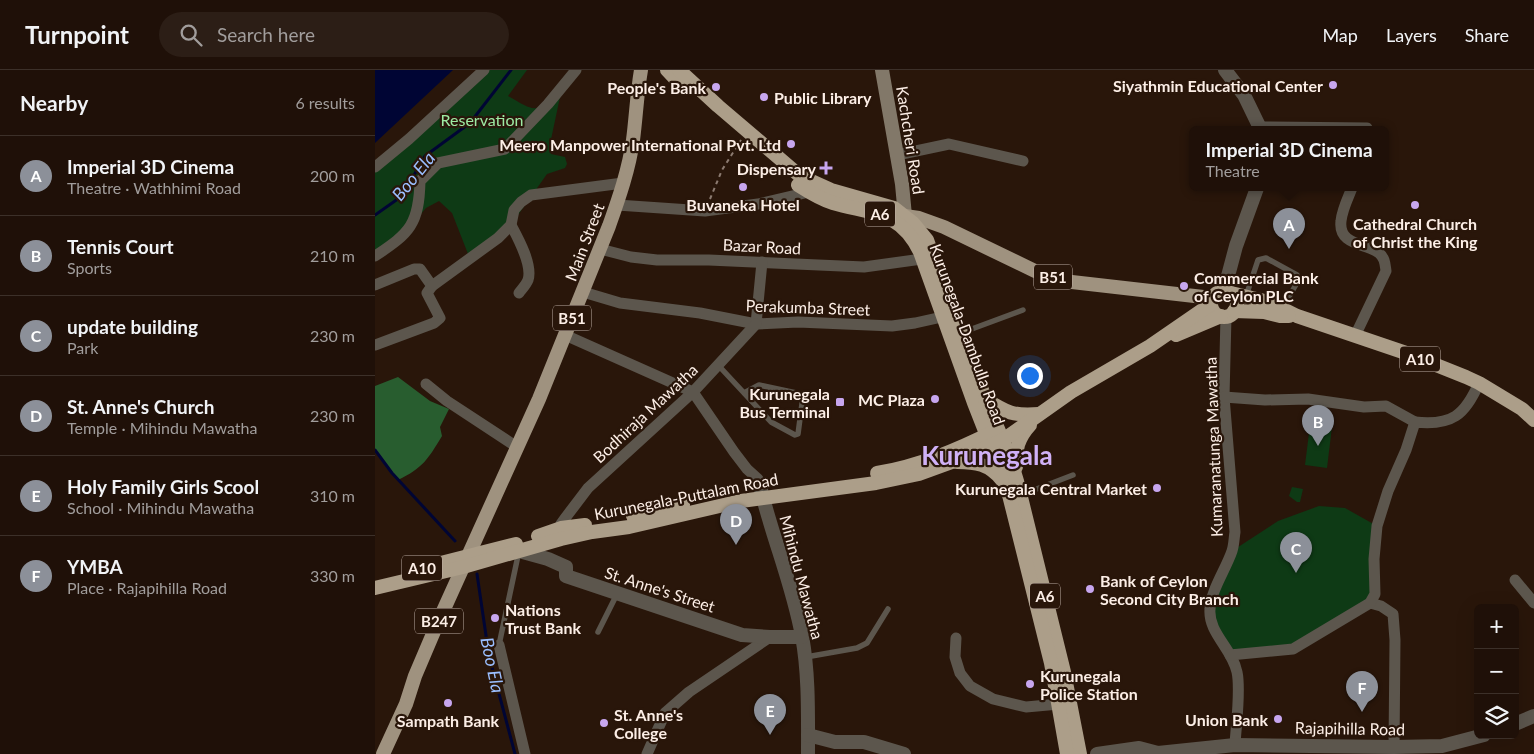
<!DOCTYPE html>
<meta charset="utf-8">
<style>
:root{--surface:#1f1008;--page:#2c1e16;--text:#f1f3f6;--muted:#a19d9c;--line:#3c3029;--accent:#8c9099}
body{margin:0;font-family:Lato,sans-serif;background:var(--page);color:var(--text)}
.controls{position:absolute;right:15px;bottom:15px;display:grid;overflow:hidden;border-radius:8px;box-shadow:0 5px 20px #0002}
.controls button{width:45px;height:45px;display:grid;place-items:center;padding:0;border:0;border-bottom:1px solid var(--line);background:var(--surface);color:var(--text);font:25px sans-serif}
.you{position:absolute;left:654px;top:305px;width:18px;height:18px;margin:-12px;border:4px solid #fff;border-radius:50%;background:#1a73e8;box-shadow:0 0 0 8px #1a73e833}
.badge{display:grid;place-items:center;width:32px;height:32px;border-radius:50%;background:var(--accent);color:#fff;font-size:16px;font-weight:700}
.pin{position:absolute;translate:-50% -41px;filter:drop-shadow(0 1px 2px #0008)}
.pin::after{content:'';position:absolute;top:26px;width:18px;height:15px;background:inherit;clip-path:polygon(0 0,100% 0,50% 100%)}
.popup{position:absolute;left:814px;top:56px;width:200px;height:65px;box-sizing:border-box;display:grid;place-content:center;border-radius:8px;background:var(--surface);filter:drop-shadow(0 1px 4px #0005);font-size:16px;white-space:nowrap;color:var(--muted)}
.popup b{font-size:19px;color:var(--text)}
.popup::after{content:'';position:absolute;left:50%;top:100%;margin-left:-10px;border:10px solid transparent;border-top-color:var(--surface)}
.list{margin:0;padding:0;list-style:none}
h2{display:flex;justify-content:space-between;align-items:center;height:65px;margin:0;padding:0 20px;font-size:21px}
h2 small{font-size:16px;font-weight:400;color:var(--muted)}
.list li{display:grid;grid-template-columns:32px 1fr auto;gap:15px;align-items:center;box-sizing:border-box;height:80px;padding:0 20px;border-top:1px solid var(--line)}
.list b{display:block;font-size:19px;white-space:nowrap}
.list p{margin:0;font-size:16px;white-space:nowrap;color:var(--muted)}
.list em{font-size:16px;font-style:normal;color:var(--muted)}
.icon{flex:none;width:28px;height:28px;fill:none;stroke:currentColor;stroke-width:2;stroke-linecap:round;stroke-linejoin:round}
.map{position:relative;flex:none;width:1159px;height:684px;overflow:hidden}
header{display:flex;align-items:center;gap:30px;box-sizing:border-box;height:70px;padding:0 25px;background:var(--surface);border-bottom:1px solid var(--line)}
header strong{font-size:24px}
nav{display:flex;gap:28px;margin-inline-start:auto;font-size:18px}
.search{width:350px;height:45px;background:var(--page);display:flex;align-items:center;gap:12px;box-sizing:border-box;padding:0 18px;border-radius:28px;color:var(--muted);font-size:19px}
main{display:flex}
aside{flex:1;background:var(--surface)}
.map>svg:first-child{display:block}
.green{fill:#0e3a15}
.forest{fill:#285d2f}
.water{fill:#000534}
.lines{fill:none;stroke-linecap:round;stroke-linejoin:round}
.stream{stroke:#000534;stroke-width:3}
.path{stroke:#8c7b71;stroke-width:2;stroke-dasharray:4 4;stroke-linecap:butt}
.service{stroke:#5c564d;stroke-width:5.5}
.minor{stroke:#5c564d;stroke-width:11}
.tertiary{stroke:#5c564d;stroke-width:14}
.secondary{stroke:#827869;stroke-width:14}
.primary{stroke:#9f927f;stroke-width:14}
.trunk{stroke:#ac9e89;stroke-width:14}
.poi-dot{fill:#c7a6ef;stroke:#29160a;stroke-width:2}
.labels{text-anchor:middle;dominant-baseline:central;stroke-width:4.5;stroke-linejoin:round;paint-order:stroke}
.shield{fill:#29160a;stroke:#bdada4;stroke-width:1}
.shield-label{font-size:15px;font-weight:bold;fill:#fceee6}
.poi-label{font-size:16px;font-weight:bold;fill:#fceee6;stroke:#29160a;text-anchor:end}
.park-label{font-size:16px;fill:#9deaa3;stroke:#29160a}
.street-label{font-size:16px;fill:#fceee6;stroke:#29160a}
.water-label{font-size:18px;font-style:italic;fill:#9bbfff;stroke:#29160a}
.town-label{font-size:26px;font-weight:bold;fill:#d0b1f6;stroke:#29160a}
</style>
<header>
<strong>Turnpoint</strong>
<div class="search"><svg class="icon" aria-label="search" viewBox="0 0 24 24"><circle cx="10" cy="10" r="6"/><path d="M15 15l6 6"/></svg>Search here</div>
<nav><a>Map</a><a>Layers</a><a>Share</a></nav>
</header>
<main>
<aside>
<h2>Nearby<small>6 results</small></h2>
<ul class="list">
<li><span class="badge">A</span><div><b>Imperial 3D Cinema</b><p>Theatre · Wathhimi Road</p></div><em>200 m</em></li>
<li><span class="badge">B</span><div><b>Tennis Court</b><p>Sports</p></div><em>210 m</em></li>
<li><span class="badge">C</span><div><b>update building</b><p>Park</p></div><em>230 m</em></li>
<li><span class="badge">D</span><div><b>St. Anne's Church</b><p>Temple · Mihindu Mawatha</p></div><em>230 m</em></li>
<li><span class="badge">E</span><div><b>Holy Family Girls Scool</b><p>School · Mihindu Mawatha</p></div><em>310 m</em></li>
<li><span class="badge">F</span><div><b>YMBA</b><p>Place · Rajapihilla Road</p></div><em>330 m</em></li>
</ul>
</aside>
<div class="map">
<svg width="1159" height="684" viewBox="0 0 1159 684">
<rect width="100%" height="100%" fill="#29160a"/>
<g class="green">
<path d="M109,0H152L133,26C161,42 157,42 185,27L174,79L176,84L190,87L192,94L190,98L172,104L136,155L95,189L77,143L64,131L51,138L30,163L0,186V97Z"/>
<polygon points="935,355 957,357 952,398 930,395"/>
<polygon points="917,417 928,419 925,432 922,432 914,426"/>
<polygon points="944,436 970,438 1002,456 1000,524 933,571 855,585 840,563 838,526 857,481 903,451"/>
</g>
<path class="forest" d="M23,307L55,331L74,339L65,357L67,366C53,389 48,398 23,410L0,380V316Z"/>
<polygon class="water" points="0,0 78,0 0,73"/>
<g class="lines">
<g class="stream">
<polyline points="0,145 27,126 50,86 95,53 136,0"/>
<polyline points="0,380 17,403 80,471"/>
<polyline points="102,504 114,586 140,684"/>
</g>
<polyline class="path" points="335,129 347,100 366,70"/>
<g class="service">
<polyline points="871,226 883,190 891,188 922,205 923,211 907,239"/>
<polyline points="586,263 648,240"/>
<polyline points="343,295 396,352 420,365 423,364 428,326 426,324 384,315 369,323"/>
<polyline points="646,425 698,405"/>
<polyline points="223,562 242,524"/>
<polyline points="124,575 144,481"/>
<polyline points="431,587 482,578 492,573 513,539"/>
</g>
<g class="minor">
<polyline points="885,57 992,58 993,60"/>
<polyline points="522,85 574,74 648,91"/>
<polyline points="0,97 34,69 109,0"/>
<path d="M977,118C973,128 967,140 966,151C963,176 992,173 1004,183C1010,188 1010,194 1011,201L980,266"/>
<polyline points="242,135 330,141 383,134 434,122"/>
<path d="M136,155C143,168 158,195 153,210C151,215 146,220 144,223"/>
<polyline points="225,179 256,187 282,190 334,190 489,197 554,188"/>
<path d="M0,186C35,163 44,154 45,111L63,93L130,79L173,34L201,0"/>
<polyline points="0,215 39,199 45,199 57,216"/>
<polyline points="208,222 245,233 325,243 381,254 423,252 517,256 540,253 576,245"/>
<path d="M851,246L849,327L860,462C859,468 859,475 857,481C851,499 836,520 835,539C833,563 857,578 862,602C866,620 861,655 860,675"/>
<polyline points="381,254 387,192"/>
<polyline points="190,265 318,322 359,382 372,399 383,409 386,420"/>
<polyline points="0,275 59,253 65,248 52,223 57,216 123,168 136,155 139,140 146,132 156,125 248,113"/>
<polyline points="51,314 72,331 142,377"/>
<polyline points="849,327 890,330 933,329 989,337 1011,336 1040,352"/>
<polyline points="186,465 186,454 191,447 213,418 318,322 381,254"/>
<polyline points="1140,510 1159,533"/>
<polyline points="995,533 1006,536 1018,544 1020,570 1019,677"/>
<polyline points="581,568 580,587 585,603 595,616 618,629 651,637 684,634"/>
<polyline points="124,575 150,684"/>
<path d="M855,585L918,579L995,533L1000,524L999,489L1002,456L1013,421L1031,380L1040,352C1077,356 1090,345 1104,313"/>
<polyline points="272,684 290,643 314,622 395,567"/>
</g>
<g class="tertiary">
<polyline points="850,0 869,25 886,60"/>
<polyline points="849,221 861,176 882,118"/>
<path d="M386,420C398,469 418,516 427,566C434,604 433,645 433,684"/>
<polyline points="144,481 173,489 191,497 191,506 367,565 395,567 427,567"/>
<polyline points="1140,654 1159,646"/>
<polyline points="433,665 460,672 489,672 529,684"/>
<polyline points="722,684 764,678 783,683 860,675 1019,677 1067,676 1109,665"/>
</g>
<polyline class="secondary" points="507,0 527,114 530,146"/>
<g class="primary">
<polyline points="530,146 544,148 569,157 660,201 688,211 837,228"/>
<path d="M8,684L31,634L40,606L60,559L164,329L234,156C244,128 254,99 258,70C261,47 262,23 266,0"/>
</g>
<g class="trunk">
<polyline points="292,0 308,17"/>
<polyline points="304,0 343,36 425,106 456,120 519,138 538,153 552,170 602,308 635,388 642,411 689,602 705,684"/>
<path d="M423,115C434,122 445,129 458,133C496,144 525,140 545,182L599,333L632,417L676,593L692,684"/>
<circle cx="849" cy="234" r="13"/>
<polyline points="856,223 894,232 922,246 1031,283 1091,307 1104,313 1147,339 1159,350"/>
<polyline points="859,241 889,242 905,246 914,246"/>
<polyline points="801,265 846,246"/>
<path d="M610,329C632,343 638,346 664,344"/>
<path d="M582,392C601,392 614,394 627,410"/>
<path d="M641,397C640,380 643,368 655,355"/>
<path d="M502,403C544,396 582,380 620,361"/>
<polyline points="258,446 308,435"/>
<polyline points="163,466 186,458 210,455"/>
<polyline points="50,497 141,474"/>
<polyline points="0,518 88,497 186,469 217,462 254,457 366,431 501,413 544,404 577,392 628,370 696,322 775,276 836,234"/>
</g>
</g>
<g class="poi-dot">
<circle cx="958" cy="15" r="5"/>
<circle cx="341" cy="17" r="5"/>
<circle cx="389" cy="27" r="5"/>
<circle cx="416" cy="74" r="5"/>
<path d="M448.5 90.5h5v5h5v5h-5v5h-5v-5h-5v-5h5z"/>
<circle cx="368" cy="117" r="5"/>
<circle cx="1040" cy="135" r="5"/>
<circle cx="809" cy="216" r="5"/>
<circle cx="560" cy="329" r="5"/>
<rect x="460" y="327" width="10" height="10" rx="2.5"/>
<circle cx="782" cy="418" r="5"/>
<circle cx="715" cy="519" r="5"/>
<circle cx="120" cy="548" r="5"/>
<circle cx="655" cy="614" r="5"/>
<circle cx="73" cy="633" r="5"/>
<circle cx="903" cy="649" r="5"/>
<circle cx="229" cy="653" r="5"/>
</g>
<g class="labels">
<g class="shield">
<rect x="490" y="131.5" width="30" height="25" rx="4"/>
<rect x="659" y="194.5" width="38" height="25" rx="4"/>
<rect x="178" y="235.5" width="38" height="25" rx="4"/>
<rect x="1025" y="276.5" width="40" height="25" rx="4"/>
<rect x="27" y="485.5" width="40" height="25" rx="4"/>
<rect x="655" y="513.5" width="30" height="25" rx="4"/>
<rect x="40" y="538.5" width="48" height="25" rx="4"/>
</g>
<g class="shield-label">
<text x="505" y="144">A6</text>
<text x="678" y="207">B51</text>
<text x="197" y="248">B51</text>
<text x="1045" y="289">A10</text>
<text x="47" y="498">A10</text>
<text x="670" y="526">A6</text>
<text x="64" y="551">B247</text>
</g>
<g class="poi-label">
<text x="948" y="15">Siyathmin Educational Center</text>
<text x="331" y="17">People's Bank</text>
<text x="399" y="27" text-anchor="start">Public Library</text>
<text x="406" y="74">Meero Manpower International Pvt. Ltd</text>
<text x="441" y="98">Dispensary</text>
<text x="368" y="134" text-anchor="middle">Buvaneka Hotel</text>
<text x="1040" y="153" text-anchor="middle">Cathedral Church<tspan x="1040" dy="18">of Christ the King</tspan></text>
<text x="819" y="207" text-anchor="start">Commercial Bank<tspan x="819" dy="18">of Ceylon PLC</tspan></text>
<text x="455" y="323">Kurunegala<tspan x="455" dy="18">Bus Terminal</tspan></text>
<text x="550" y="329">MC Plaza</text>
<text x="772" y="418">Kurunegala Central Market</text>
<text x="725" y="510" text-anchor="start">Bank of Ceylon<tspan x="725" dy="18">Second City Branch</tspan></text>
<text x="130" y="539" text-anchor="start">Nations<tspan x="130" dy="18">Trust Bank</tspan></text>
<text x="665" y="605" text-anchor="start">Kurunegala<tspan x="665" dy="18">Police Station</tspan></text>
<text x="239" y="644" text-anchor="start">St. Anne's<tspan x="239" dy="18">College</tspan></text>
<text x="893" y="649">Union Bank</text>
<text x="73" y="650" text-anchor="middle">Sampath Bank</text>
</g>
<g class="park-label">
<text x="107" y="49">Reservation</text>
</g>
<g class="street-label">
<text transform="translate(536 70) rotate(81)">Kachcheri Road</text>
<text transform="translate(209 172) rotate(-69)">Main Street</text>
<text transform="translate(387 176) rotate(3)">Bazar Road</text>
<text transform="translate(433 237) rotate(2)">Perakumba Street</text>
<text transform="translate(593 264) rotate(70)">Kurunegala-Dambulla Road</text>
<text transform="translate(270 343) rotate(-43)">Bodhiraja Mawatha</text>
<text transform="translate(838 377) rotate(-92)">Kumaranatunga Mawatha</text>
<text transform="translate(311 426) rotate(-11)">Kurunegala-Puttalam Road</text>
<text transform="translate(427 507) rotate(75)">Mihindu Mawatha</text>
<text transform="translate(285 519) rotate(18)">St. Anne's Street</text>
<text transform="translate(975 658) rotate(1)">Rajapihilla Road</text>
</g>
<g class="water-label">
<text transform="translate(38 106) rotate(-51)">Boo Ela</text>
<text transform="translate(118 595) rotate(78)">Boo Ela</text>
</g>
<g class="town-label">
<text x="612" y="385">Kurunegala</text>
</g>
</g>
</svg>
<div class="controls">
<button>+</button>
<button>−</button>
<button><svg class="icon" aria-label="layers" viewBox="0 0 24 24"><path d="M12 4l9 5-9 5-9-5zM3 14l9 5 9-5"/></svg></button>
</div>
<div class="you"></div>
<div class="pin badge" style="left:914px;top:179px">A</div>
<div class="popup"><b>Imperial 3D Cinema</b>Theatre</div>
<div class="pin badge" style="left:943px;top:376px">B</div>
<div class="pin badge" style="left:921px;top:503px">C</div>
<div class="pin badge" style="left:361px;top:475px">D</div>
<div class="pin badge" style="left:395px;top:665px">E</div>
<div class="pin badge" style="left:987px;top:642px">F</div>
</div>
</main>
